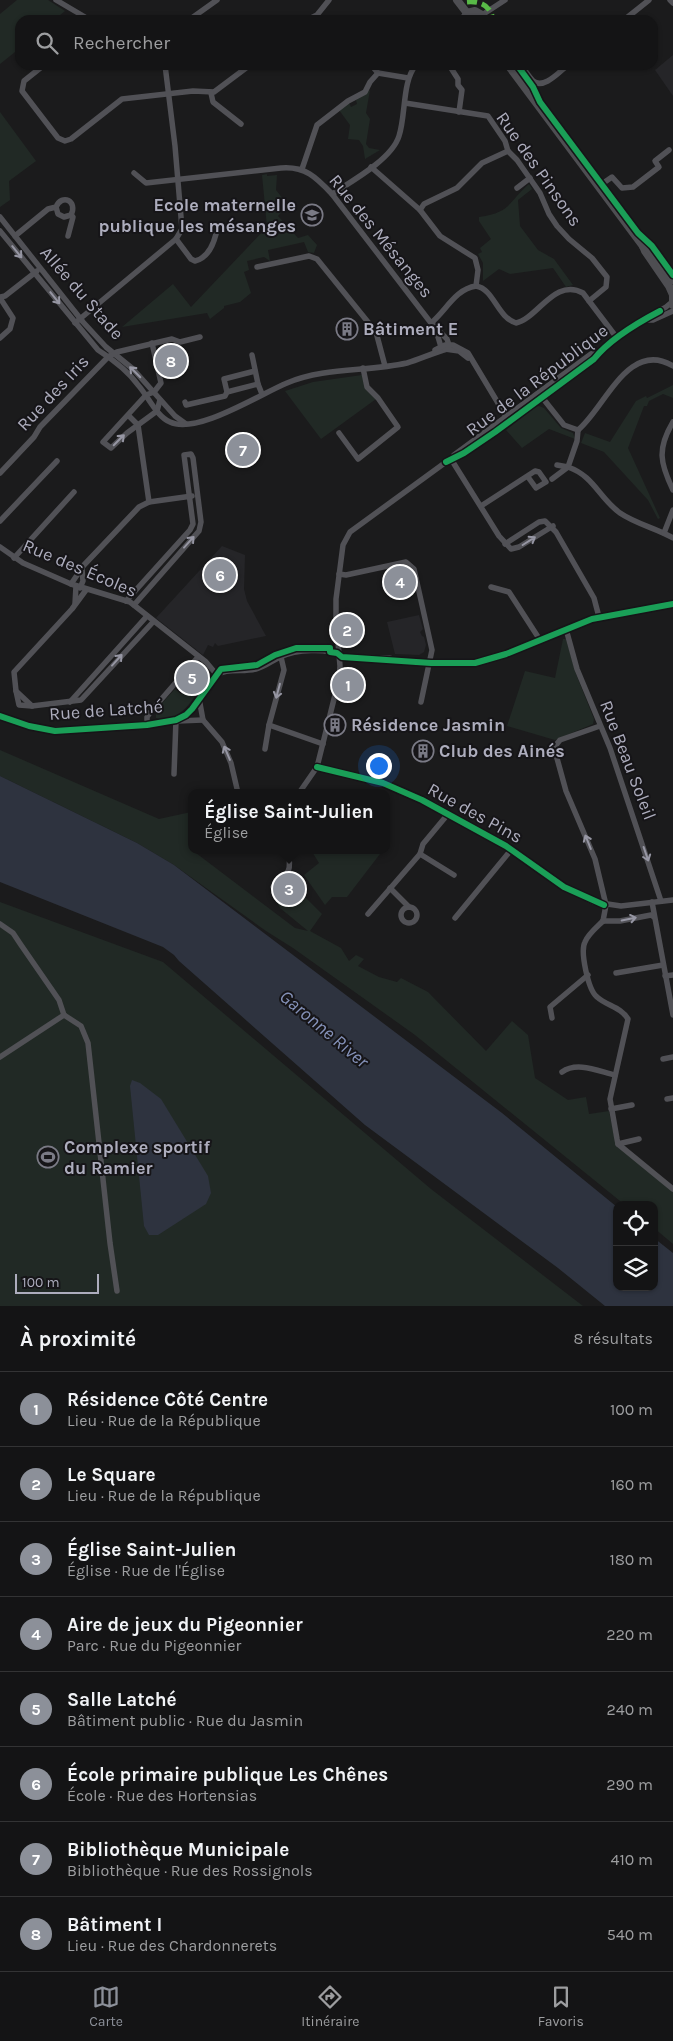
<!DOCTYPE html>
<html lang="fr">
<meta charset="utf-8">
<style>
:root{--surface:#141415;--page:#212122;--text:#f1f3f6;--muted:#9d9ea0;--line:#333334;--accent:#8c9099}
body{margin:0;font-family:Karla,sans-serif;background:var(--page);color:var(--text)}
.controls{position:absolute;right:15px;bottom:15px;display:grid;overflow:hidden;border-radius:10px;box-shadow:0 1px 4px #0004}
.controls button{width:45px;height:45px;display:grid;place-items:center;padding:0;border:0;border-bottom:1px solid var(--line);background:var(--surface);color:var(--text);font:25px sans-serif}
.scale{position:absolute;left:15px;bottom:12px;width:84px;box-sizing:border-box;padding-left:5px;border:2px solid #adadbd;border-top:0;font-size:14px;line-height:18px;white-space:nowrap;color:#adadbd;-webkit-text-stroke:4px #161518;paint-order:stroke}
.you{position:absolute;left:378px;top:765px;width:18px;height:18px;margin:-12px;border:4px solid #fff;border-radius:50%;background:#1a73e8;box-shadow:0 0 0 8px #1a73e833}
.badge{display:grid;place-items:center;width:32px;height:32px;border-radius:50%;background:var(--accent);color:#fff;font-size:16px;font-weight:700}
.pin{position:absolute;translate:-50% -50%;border:2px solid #fff;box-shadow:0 1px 5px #0006}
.popup{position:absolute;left:188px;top:789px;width:202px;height:65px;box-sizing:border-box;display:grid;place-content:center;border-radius:10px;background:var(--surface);filter:drop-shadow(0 1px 4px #0005);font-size:16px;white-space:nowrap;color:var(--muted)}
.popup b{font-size:19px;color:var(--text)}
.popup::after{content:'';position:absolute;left:50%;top:100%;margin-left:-10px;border:10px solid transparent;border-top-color:var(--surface)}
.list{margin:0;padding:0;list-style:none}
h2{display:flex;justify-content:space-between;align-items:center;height:65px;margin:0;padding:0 20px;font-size:21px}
h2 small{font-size:16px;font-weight:400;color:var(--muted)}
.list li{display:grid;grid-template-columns:32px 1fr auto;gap:15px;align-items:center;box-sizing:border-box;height:75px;padding:0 20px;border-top:1px solid var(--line)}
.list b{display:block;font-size:19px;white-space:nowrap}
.list p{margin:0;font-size:16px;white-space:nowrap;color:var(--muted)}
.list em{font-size:16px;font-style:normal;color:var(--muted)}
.icon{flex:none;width:28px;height:28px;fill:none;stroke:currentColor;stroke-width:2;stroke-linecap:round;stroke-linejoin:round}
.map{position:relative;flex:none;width:673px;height:1306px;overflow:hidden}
.search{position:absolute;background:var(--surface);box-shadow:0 1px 4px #0004;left:15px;right:15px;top:15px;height:55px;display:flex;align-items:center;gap:12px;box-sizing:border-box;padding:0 18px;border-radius:15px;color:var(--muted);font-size:19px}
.sheet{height:665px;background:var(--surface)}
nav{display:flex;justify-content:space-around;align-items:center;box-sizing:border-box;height:70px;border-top:1px solid var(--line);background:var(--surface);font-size:14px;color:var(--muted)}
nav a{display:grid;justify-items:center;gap:2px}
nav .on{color:var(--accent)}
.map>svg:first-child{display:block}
.built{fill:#252528}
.green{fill:#212925}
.water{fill:#2e333f}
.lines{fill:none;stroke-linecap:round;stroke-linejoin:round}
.minor{stroke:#515156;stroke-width:5.5}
.major{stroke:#4e4e52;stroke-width:8}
.quiet{stroke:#58b947;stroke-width:5;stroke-dasharray:10 5;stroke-linecap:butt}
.cycleway-casing{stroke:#161518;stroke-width:9}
.cycleway{stroke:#1a9f57;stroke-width:6}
.oneway{stroke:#9696a3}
.labels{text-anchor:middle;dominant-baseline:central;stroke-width:4;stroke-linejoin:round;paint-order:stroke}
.street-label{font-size:18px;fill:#adadbd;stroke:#161518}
.poi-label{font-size:18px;font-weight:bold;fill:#adadbd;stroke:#161518;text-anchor:start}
.water-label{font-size:19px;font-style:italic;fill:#8491b8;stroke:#161518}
</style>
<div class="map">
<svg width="673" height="1306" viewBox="0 0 673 1306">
<rect width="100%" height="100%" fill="#1b1b1c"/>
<g class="built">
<polygon points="673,55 673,96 655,70"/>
<polygon points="222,546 245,555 244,589 247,601 266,636 218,646 215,643 213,647 208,645 203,655 156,618"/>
<polygon points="419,615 423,629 420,632 422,636 424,637 426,645 424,652 419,655 395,654 387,622"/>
</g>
<g class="green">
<polygon points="17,0 48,0 65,11 54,20 20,20 20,48 0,64 0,14"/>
<polygon points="370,90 366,113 370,119 366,144 369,148 380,150 365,159 363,146 359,140 348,139 350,125 339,110 349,103 351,107 357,104 356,100"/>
<polygon points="0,112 36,161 9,181 10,200 0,207"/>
<polygon points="267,174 267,176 277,175 276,190 288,205 278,216 298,238 308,235 317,245 314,253 308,252 304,242 268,250 270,261 264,257 247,261 249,270 244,272 251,293 240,302 224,306 224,308 210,319 207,313 122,327 173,284 191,307 267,227 262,175"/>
<path d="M529,184L532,189L518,200L520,226L538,250L554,259L573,285L566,287L553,268L510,274L499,269L483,281V263L478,254L482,252L480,248L491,239L479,221V217C512,212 507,203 529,184Z"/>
<polygon points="362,375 365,387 376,399 321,439 285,391 313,382"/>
<polygon points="673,385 673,398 663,394 649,401 647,406 644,406 628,448 660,518 658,519 648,500 604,452 581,443 585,433 610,442 636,401 646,396 647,398"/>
<polygon points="539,406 544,408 561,428 573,433 575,439 549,429 522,448 506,430 535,407"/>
<polygon points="400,568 406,568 410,571 414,595 398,599 391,594 388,579 393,574 401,572"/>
<polygon points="563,639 566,639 576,674 594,719 593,724 555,740 507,726 525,671 555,678"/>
<path d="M187,688L195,696C187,708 172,725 156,718V710L175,689L181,694Z"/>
<polygon points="0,750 159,819 191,812 191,846 190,847 192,850 295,928 308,931 280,908 273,896 277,887 279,890 277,892 279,894 277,895 276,899 279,903 283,902 285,904 292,898 291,895 298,891 300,888 299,891 322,914 310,931 341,948 349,961 356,955 364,959 358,966 379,977 397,982 401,978 428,992 486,1051 512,1021 528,1035 535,1078 568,1100 586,1097 589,1114 609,1111 616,1145 673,1192 673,1244 654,1228 654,1205 625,1205 415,1035 293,948 266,931 174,865 137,843 0,776"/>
<polygon points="311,850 383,850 347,897 332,897 325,905 304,875 319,863"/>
<polygon points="0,902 163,962 431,1189 583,1306 0,1306"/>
</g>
<g class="water">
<polygon points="0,776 137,843 174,865 502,1113 617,1207 617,1287 654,1287 654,1238 673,1253 673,1306 605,1306 558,1268 365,1125 179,961 174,955 163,947 0,882"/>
<polygon points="132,1080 140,1083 161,1099 208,1176 211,1193 206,1204 158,1235 149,1235 144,1226 130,1086"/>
</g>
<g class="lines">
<g class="minor">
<polyline points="56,0 90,20"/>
<polyline points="670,0 673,3"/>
<polyline points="482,15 505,0"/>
<polyline points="189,20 217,0"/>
<polyline points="307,20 317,15 329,0"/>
<polyline points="624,20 649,0"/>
<polyline points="44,65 24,81 22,91 58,138 65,141 71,139 122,99 193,91 214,92 250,65"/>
<polyline points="371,65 378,73 408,78"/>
<polyline points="449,65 458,79 458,85 462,90 459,112"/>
<path d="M521,65C525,70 529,77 533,81C544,90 560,71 568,65"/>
<polyline points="211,93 213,102 241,124"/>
<polyline points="405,103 488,116 505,141 508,151 517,160 540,193 549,214 557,226 569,239 592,258 607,277 606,287 589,301"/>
<path d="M371,167L420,210L440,236L475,258L478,270L476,286C455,289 446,311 431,323"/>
<polyline points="302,169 317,125 348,101 365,92 370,82 378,73"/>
<path d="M134,173L146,183L281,168C305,166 316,177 332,194L431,323L447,339L449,345L447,349"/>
<polyline points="599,186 612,177 622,188 633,187 659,167 655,161 669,150"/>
<polyline points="517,188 530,178"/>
<path d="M332,194C352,181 392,159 399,136C406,115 402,81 416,65"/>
<polyline points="420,210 424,204 457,188 482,163 508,151"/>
<polyline points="0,217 83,322 106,347 133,369 175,416 186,424"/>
<path d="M0,231L98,350C112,359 128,371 138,385C148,396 156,416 170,422C197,435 260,394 287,383C325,367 367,372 407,363C420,359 433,353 447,349"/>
<path d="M15,236L48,209L56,207C62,193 78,201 71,215L64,217L58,214L56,207"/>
<polyline points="68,236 73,217 71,215"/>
<path d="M176,239L191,259L195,261C208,258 213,246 216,234"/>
<polyline points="257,267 309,256 317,259 376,332 385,366"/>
<path d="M476,286C494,289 497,317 516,323C537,319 555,277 583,293L617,338"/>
<polyline points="0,297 5,296 37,271"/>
<polyline points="0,298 13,318 10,329 0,338"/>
<polyline points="646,320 653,320 673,311"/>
<polyline points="75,323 176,239 182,229 175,146 165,65"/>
<polyline points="436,330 441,347"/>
<polyline points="152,343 161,383 154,392"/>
<polyline points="445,349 459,351 468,358"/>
<polyline points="435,350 445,345 453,345 468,353 507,418"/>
<polyline points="252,355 258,384 262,394"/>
<polyline points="154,392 146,395 103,442 111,448 127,433 157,411 160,400"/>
<polyline points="227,392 224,379 255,371"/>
<polyline points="541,396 564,425 578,430"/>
<polyline points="185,402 186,405 225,396 227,392 258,384"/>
<path d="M673,422C657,449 660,463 673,490"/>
<path d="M578,430L577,441L568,467C594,476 599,498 620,513C636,524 656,528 673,538"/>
<path d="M578,430C605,408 628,339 673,366"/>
<polyline points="339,433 358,459 398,427 378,398 367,387 363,368"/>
<polyline points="454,455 591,354 598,352"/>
<polyline points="451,459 499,536 511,549 519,547 553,526"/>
<polyline points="0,473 34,437 40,427 108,357 117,352 172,339 180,342 200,337"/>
<polyline points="552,479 568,467 557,465"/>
<polyline points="149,502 192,496"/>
<polyline points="481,506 535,471 539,472 546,482 536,488 528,477"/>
<polyline points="0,521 57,461"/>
<polyline points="664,533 673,510"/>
<polyline points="505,544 539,522 545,521 556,532 594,598 599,617"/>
<polyline points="0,547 23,563 71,584 130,602 206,662 217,675"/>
<polyline points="14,558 74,492"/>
<polyline points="339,574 346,575 406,562 414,569 432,650 421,702"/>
<polyline points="71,584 84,565 139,507 149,502 138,425 129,416"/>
<polyline points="491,587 509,592 540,640"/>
<polyline points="80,588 83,581 82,569"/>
<polyline points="86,590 72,609 14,672 16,691 32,706 81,700 153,622"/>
<polyline points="126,601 190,530 193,524 184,455 191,454 193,458 201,522 199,531 134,605"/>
<polyline points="75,604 76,586"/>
<polyline points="566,629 577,669 610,748 661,901"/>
<polyline points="16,691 19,705 32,706"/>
<polyline points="199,698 203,720 222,742 231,763 238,793"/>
<polyline points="70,702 147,616"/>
<path d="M0,716C42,736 71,729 115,726C135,725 157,726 176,720C197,714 200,688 215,676C226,667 244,673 256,669C264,667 272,661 280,657C295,650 328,647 342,657L389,658L400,661L467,663L486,661L506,654L592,619L673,604"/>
<polyline points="177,721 203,720"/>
<polyline points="147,725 147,717 152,710 198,657"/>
<polyline points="269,725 323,744"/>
<polyline points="600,726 560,740 556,745 555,751 566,791 595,859 606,905 603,921"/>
<polyline points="265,749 269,725 284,670 281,657"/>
<polyline points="317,767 383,783 434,805 506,846 564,887 594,902 621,906 673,900"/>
<polyline points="174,774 176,720"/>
<path d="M299,793L317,767L339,679L340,666L336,618V599L343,545L350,532L446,462L464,453L495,432L594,359C612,336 642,322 666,307L672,302"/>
<polyline points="420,854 454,875"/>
<path d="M273,887C289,873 292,872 288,850"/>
<polyline points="390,888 409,907"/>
<polyline points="652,902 673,1015"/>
<circle cx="409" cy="915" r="8"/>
<polyline points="368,914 420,854 423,844 448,814"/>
<polyline points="455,918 511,850"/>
<path d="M603,921C597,927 588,934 585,942C580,951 588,990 597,997C607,1006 621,1007 628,1019L610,1099L617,1139L618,1144L673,1189"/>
<polyline points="603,921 620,921 651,915 654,917"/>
<polyline points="0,924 13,933 21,945 59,1000 64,1015"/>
<polyline points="616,973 663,965"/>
<polyline points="665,976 673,975"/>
<polyline points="64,1015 81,1026 88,1043 110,1243 117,1291"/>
<polyline points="552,1018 550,1007 588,975"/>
<polyline points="0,1057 64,1015"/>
<polyline points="663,1059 673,1057"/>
<path d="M562,1072C577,1061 598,1071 615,1075"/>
<polyline points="667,1099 673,1098"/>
<polyline points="611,1109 632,1105"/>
<polyline points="618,1144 639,1139"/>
</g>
<g class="major">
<polyline points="457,0 467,13"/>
<polyline points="463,20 467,13 475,11 482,15 484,20"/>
<polyline points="508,65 643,246 645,251 669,286 673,295 673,305"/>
<polyline points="643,246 649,248 673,280"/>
</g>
<path class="quiet" d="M467,2C480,1 491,5 493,20"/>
<g class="cycleway-casing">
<g id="cycleway">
<polyline points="517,65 533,87 540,102 638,233 652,246 673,275"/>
<path d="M446,462L464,453L495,432L594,359C609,340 639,322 660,311"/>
<polyline points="0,716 29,726 55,731 147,725 176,720 186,715 192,709 221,669 257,665 275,655 296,648 330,648 330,652 337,653 342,657 431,663 475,663 506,654 592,619 673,604"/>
<polyline points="317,767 383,783 422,800 506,846 564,887 604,905"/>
</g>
</g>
<use href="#cycleway" class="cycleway"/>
</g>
<defs><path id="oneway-shaft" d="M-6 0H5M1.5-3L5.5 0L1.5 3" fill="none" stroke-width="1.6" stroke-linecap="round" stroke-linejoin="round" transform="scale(1.25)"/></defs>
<g class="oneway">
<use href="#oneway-shaft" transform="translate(17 252) rotate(51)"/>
<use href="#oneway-shaft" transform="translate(55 298) rotate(51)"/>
<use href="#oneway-shaft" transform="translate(135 372) rotate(-135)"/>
<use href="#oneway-shaft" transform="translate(119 440) rotate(-45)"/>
<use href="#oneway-shaft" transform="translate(529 541) rotate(-32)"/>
<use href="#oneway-shaft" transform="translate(189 542) rotate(-48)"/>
<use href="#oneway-shaft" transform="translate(117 660) rotate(-48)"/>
<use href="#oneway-shaft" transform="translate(278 691) rotate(105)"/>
<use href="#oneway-shaft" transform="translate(227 753) rotate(-113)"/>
<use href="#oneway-shaft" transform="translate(588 842) rotate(-112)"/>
<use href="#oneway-shaft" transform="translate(646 854) rotate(71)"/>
<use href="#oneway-shaft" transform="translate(629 919) rotate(-12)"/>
</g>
<defs>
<g id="school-ring" transform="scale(1.125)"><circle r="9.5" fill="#161518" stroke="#7a7a85" stroke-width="1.5"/><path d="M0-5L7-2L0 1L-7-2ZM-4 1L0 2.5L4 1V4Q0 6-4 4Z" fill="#7a7a85"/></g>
<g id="building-ring" transform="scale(1.125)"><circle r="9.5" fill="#161518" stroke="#7a7a85" stroke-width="1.5"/><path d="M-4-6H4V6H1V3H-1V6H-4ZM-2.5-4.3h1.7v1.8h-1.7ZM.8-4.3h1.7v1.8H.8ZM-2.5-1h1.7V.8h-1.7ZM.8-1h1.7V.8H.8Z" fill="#7a7a85"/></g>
<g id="stadium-ring" transform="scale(1.125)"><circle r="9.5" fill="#161518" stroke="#7a7a85" stroke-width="1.5"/><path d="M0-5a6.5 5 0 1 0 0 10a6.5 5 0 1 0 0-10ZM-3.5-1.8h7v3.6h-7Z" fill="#7a7a85"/></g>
</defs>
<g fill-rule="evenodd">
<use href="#school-ring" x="312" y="215"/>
<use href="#building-ring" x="347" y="329"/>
<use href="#building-ring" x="335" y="725"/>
<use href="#building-ring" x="423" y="751"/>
<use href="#stadium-ring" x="48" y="1157"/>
</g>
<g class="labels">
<g class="street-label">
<text transform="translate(539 169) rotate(55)">Rue des Pinsons</text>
<text transform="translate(381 236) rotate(51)">Rue des Mésanges</text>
<text transform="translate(82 293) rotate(49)">Allée du Stade</text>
<text transform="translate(537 380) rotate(-37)">Rue de la République</text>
<text transform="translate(53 393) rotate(-47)">Rue des Iris</text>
<text transform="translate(80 568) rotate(23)">Rue des Écoles</text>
<text transform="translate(106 710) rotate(-4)">Rue de Latché</text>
<text transform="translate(628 760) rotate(69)">Rue Beau Soleil</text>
<text transform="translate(475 813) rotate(29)">Rue des Pins</text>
</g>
<g class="poi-label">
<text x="296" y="205" text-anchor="end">Ecole maternelle<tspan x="296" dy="21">publique les mésanges</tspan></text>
<text x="363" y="329">Bâtiment E</text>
<text x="351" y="725">Résidence Jasmin</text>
<text x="439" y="751">Club des Ainés</text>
<text x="64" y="1147">Complexe sportif<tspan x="64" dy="21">du Ramier</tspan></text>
</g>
<g class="water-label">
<text transform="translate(324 1029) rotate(40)">Garonne River</text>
</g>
</g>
</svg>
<div class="controls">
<button><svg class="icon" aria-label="locate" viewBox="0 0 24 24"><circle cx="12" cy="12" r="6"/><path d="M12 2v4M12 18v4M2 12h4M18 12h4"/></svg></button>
<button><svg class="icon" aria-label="layers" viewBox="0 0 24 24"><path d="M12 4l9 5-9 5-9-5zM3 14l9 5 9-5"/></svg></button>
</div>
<div class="scale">100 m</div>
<div class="you"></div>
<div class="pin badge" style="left:348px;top:685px">1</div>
<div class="pin badge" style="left:347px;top:630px">2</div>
<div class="pin badge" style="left:289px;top:889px">3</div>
<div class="popup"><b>Église Saint-Julien</b>Église</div>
<div class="pin badge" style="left:400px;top:582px">4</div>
<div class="pin badge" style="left:192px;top:678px">5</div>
<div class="pin badge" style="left:220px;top:575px">6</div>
<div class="pin badge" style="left:243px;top:450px">7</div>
<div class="pin badge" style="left:171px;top:361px">8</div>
<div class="search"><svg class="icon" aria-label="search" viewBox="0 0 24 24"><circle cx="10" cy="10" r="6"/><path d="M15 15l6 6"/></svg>Rechercher</div>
</div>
<section class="sheet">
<h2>À proximité<small>8 résultats</small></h2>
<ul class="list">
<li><span class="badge">1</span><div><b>Résidence Côté Centre</b><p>Lieu · Rue de la République</p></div><em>100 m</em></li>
<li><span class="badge">2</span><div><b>Le Square</b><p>Lieu · Rue de la République</p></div><em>160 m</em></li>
<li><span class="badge">3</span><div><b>Église Saint-Julien</b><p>Église · Rue de l'Église</p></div><em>180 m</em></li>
<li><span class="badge">4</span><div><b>Aire de jeux du Pigeonnier</b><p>Parc · Rue du Pigeonnier</p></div><em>220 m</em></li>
<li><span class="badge">5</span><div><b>Salle Latché</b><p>Bâtiment public · Rue du Jasmin</p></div><em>240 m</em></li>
<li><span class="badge">6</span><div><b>École primaire publique Les Chênes</b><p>École · Rue des Hortensias</p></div><em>290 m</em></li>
<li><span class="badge">7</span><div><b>Bibliothèque Municipale</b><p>Bibliothèque · Rue des Rossignols</p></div><em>410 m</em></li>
<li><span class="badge">8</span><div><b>Bâtiment I</b><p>Lieu · Rue des Chardonnerets</p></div><em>540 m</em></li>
</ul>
</section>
<nav>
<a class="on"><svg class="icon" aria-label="map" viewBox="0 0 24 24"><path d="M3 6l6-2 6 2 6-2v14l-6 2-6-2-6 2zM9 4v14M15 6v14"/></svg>Carte</a>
<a><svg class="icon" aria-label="directions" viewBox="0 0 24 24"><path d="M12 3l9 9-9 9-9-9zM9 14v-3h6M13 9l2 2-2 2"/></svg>Itinéraire</a>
<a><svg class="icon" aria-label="saved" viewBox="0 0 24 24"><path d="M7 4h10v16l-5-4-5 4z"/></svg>Favoris</a>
</nav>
